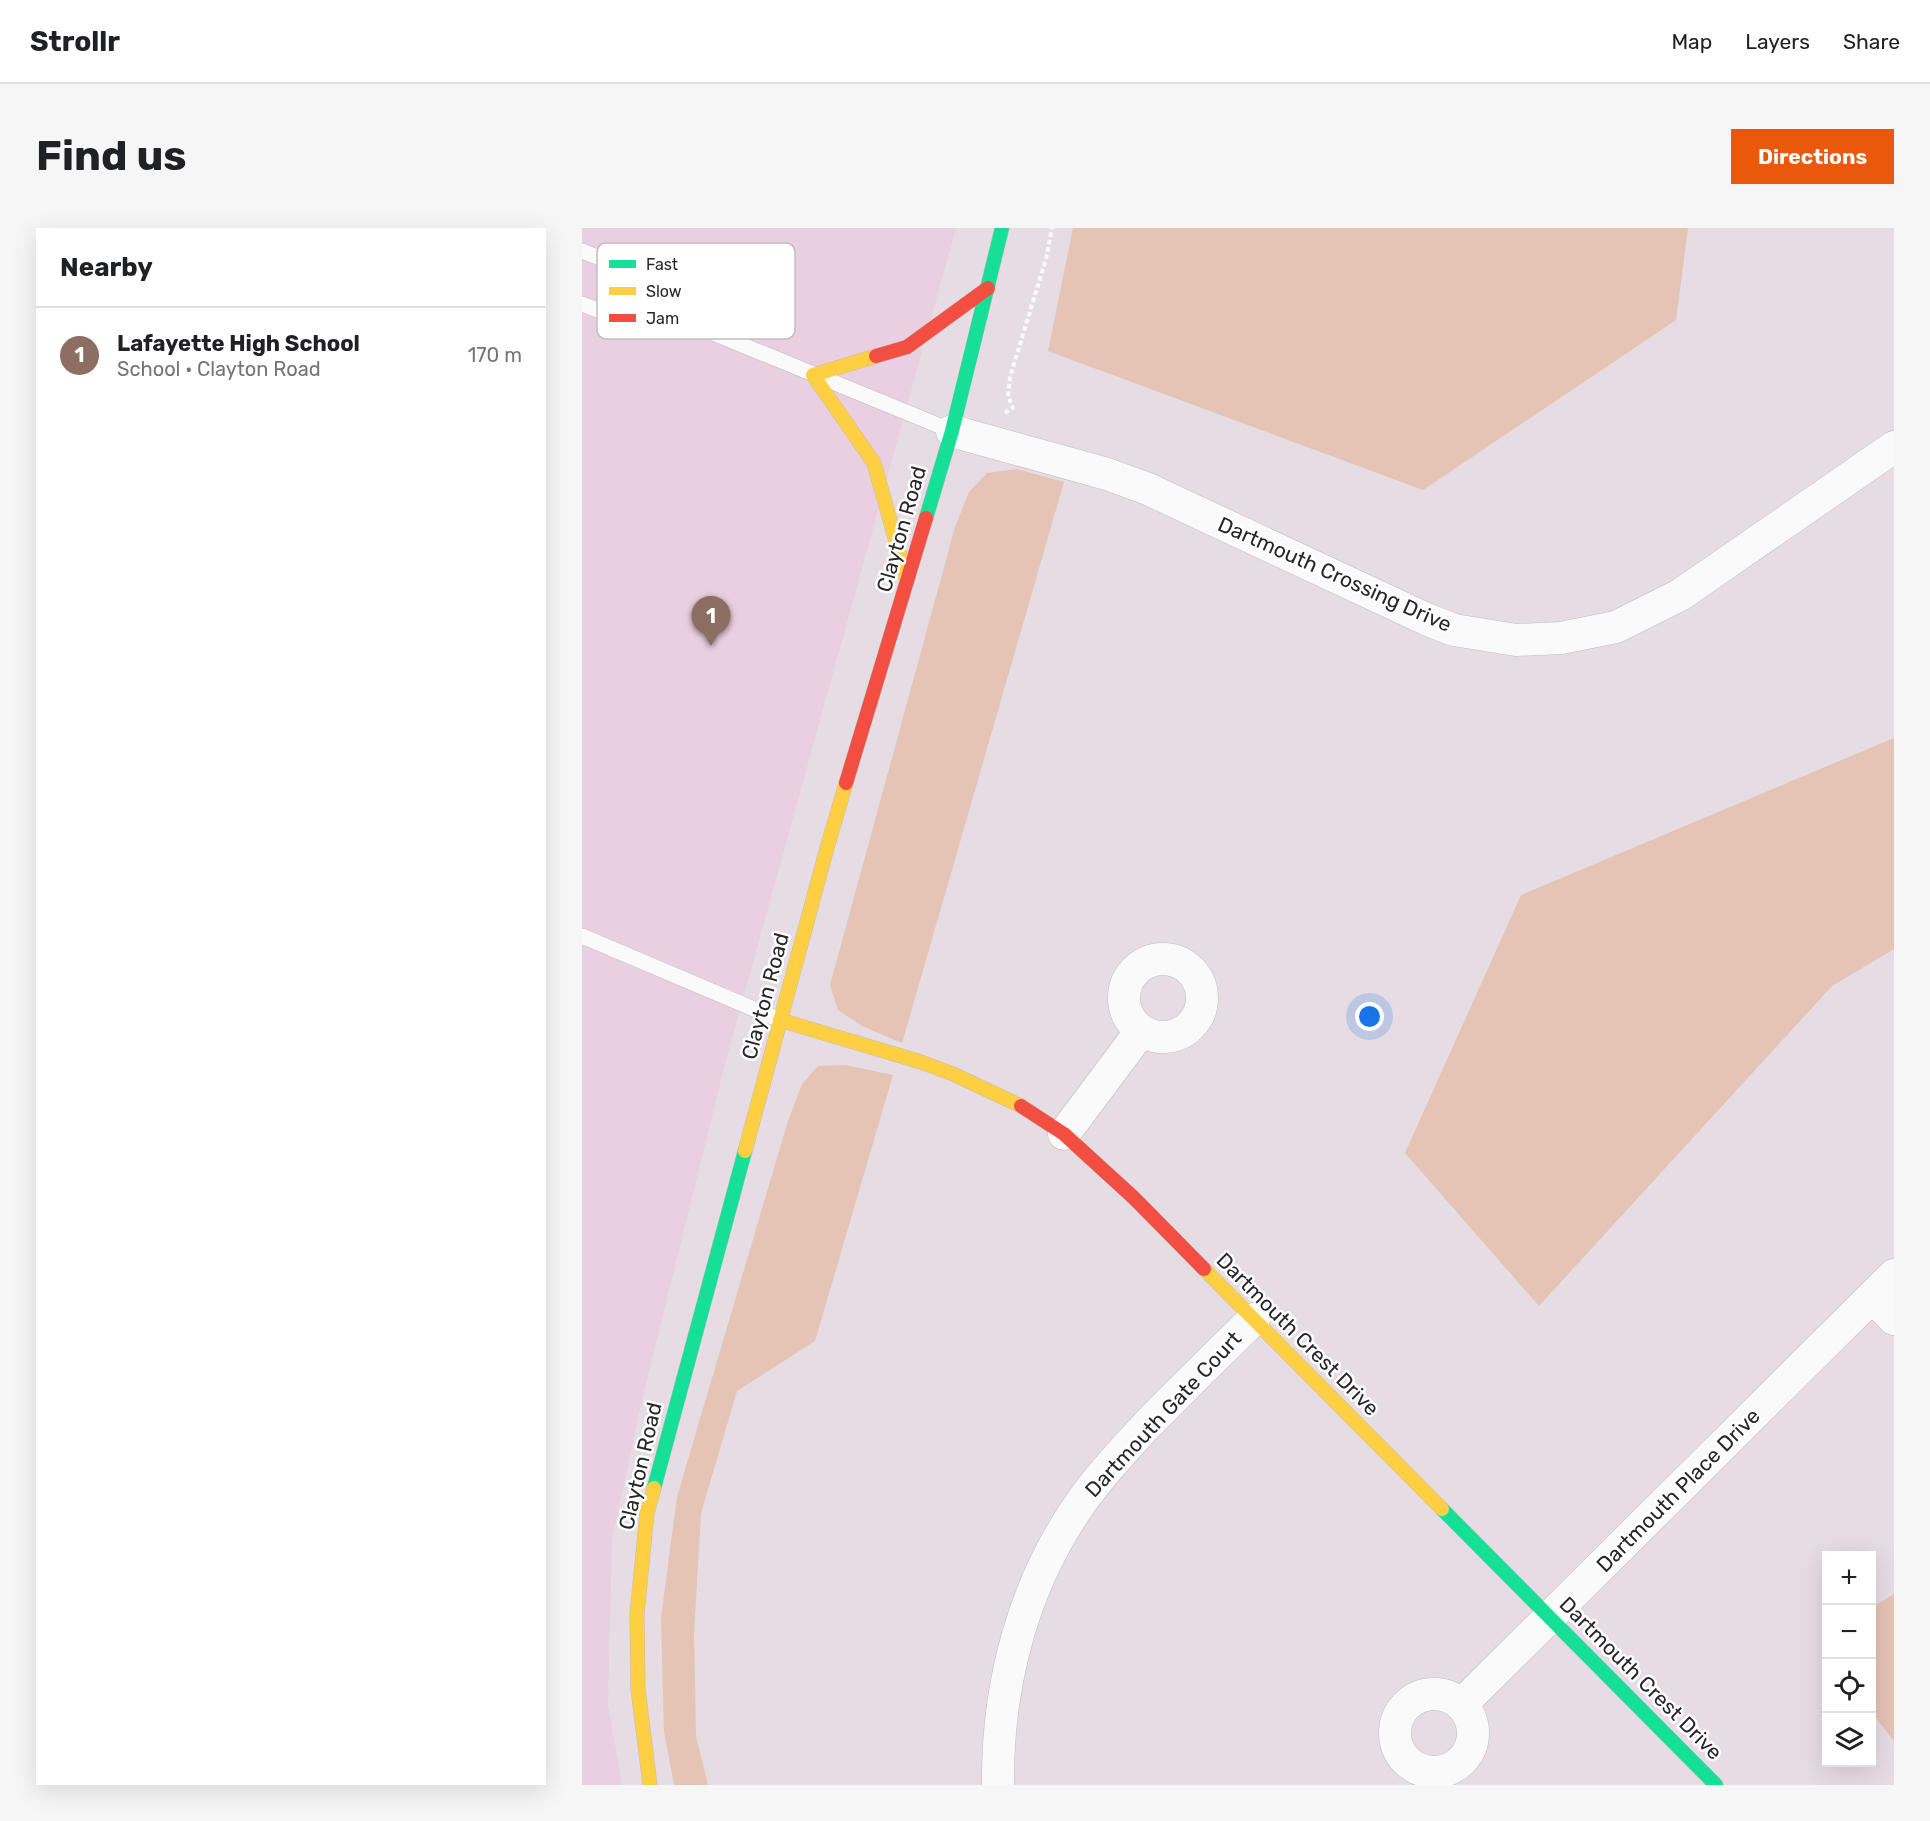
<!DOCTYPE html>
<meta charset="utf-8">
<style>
:root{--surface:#fff;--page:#f6f6f6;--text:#202124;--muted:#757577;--line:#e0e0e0;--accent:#ea580c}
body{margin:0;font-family:Rubik,sans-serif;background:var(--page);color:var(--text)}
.controls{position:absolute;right:18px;bottom:18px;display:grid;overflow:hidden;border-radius:0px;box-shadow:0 6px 24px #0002}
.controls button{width:54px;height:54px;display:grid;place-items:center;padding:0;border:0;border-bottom:2px solid var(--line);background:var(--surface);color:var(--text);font:30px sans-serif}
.you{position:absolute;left:788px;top:789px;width:21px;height:21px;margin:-15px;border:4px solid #fff;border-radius:50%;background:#1a73e8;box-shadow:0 0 0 9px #1a73e833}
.badge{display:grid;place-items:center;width:39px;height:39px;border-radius:50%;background:var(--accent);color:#fff;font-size:20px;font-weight:700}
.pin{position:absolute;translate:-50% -50px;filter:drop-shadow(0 2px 3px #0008)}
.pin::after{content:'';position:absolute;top:32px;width:21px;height:18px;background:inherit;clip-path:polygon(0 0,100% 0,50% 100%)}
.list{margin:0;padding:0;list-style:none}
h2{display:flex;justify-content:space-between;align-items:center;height:78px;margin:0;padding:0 24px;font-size:26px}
h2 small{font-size:20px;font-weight:400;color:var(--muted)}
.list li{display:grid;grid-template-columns:39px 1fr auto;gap:18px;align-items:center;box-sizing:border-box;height:96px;padding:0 24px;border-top:2px solid var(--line)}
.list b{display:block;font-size:22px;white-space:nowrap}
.list p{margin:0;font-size:20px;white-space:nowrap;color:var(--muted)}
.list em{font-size:20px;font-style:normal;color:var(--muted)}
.icon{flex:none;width:33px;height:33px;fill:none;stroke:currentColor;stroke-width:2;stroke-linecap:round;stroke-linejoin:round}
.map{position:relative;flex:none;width:1312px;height:1557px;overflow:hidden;border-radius:0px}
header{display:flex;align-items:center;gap:36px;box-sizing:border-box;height:84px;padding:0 30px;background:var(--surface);border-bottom:2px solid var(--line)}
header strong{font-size:28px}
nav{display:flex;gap:33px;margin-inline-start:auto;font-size:21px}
.intro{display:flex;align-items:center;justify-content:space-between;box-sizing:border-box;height:144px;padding:0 36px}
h1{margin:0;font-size:42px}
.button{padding:15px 27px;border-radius:0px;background:var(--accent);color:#fff;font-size:21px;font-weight:700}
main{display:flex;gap:36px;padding:0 36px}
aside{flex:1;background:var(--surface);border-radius:0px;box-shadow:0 6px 24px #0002}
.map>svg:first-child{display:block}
.education{fill:#eacfe0}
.green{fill:#e5c3b5}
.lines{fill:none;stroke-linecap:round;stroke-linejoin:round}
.lane-casing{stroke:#bfbebf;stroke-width:16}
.street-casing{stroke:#bfbebf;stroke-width:33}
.fast-casing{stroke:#bfbebf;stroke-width:15}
.slow-casing{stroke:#bfbebf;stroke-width:15}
.jam-casing{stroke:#bfbebf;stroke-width:15}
.path{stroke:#fbfafb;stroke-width:4;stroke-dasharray:4.5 3;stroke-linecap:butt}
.lane{stroke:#fbfafb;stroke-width:15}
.street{stroke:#fbfafb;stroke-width:32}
.fast{stroke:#16e098;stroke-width:14}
.slow{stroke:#ffcf43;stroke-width:14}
.jam{stroke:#f24e42;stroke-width:14}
.labels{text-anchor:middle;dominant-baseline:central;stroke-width:5;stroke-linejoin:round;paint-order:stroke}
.street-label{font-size:21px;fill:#272727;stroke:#fff}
.key{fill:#fff;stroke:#bebebe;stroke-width:1.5}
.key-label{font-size:16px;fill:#272727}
</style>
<header>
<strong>Strollr</strong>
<nav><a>Map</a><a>Layers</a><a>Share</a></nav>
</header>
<div class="intro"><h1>Find us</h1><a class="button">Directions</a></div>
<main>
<aside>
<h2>Nearby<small></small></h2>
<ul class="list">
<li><span class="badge" style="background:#8d6e63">1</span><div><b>Lafayette High School</b><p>School · Clayton Road</p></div><em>170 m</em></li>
</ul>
</aside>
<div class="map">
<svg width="1312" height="1557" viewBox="0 0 1312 1557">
<rect width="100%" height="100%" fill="#e6dce3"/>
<polygon class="education" points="0,0 374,0 143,836 59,1176 30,1312 26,1477 40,1557 0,1557"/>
<g class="green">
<polygon points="491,0 1106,0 1094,92 841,262 466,123"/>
<polygon points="435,241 482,254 320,815 280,798 256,782 248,757 373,299 387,264 405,245"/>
<polygon points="1312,510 1312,721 1250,758 957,1078 823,925 939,667"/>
<polygon points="263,837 311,847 233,1113 155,1163 119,1285 112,1405 114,1508 126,1557 92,1557 82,1503 79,1390 95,1269 205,896 220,856 236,838"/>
<polygon points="1312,1366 1312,1513 1290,1485 1291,1379"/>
</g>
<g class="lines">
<g class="lane-casing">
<g id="lane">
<polyline points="0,23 43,40 107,95"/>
<polyline points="0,76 23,85 107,95 370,203"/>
<polyline points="0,708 198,792"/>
</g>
</g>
<g class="street-casing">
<g id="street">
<polyline points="370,203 525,246 566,261 844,391 872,402 934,412 979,410 1034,399 1098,367 1312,219"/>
<circle cx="581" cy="770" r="39"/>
<polyline points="482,906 559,803"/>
<polyline points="1290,1069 1312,1091"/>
<circle cx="852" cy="1505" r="39"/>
<polyline points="879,1477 1312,1047"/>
<path d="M416,1557C415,1457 441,1356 500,1273C519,1246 542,1222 565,1197C600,1161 636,1126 672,1091"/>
</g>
</g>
<g class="fast-casing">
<g id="fast">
<polyline points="344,290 370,203 420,0"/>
<polyline points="72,1260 163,923"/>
<polyline points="860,1281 1134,1557"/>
</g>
</g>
<g class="slow-casing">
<g id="slow">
<polyline points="294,128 231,147 292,235 325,353"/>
<polyline points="198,792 339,834 371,846 439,878"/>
<polyline points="163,923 245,620 264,555"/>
<polyline points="622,1041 860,1281"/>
<polyline points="68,1557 56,1461 55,1386 65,1285 72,1260"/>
</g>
</g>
<g class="jam-casing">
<g id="jam">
<polyline points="294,128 325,119 406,60"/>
<polyline points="264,555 344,290"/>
<polyline points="439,878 482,906 552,970 622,1041"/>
</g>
</g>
<polyline class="path" points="423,185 431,180 426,168 428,149 464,31 470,0"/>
<use href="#lane" class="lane"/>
<use href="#street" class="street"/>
<use href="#fast" class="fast"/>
<use href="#slow" class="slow"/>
<use href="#jam" class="jam"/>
</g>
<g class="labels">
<g class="street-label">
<text transform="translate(319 301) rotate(-74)">Clayton Road</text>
<text transform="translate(753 346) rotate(24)">Dartmouth Crossing Drive</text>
<text transform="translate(183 768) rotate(-75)">Clayton Road</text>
<text transform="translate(716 1106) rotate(45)">Dartmouth Crest Drive</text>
<text transform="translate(581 1186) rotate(-47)">Dartmouth Gate Court</text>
<text transform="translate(58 1238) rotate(-77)">Clayton Road</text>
<text transform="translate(1096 1262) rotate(-45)">Dartmouth Place Drive</text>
<text transform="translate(1059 1450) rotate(45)">Dartmouth Crest Drive</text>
</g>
</g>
<rect x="15" y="15" width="198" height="96" rx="9" class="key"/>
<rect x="27" y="32" width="27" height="8" fill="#16e098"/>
<rect x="27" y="59" width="27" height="8" fill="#ffcf43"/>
<rect x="27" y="86" width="27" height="8" fill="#f24e42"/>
<g class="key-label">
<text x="64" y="42">Fast</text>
<text x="64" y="69">Slow</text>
<text x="64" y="96">Jam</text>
</g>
</svg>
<div class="controls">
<button>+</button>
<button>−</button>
<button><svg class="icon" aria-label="locate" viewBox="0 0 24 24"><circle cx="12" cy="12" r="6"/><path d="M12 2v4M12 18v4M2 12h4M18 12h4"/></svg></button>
<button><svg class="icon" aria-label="layers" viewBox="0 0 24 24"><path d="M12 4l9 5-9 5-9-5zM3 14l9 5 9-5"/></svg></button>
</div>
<div class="you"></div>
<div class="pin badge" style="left:129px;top:418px;background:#8d6e63">1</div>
</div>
</main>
